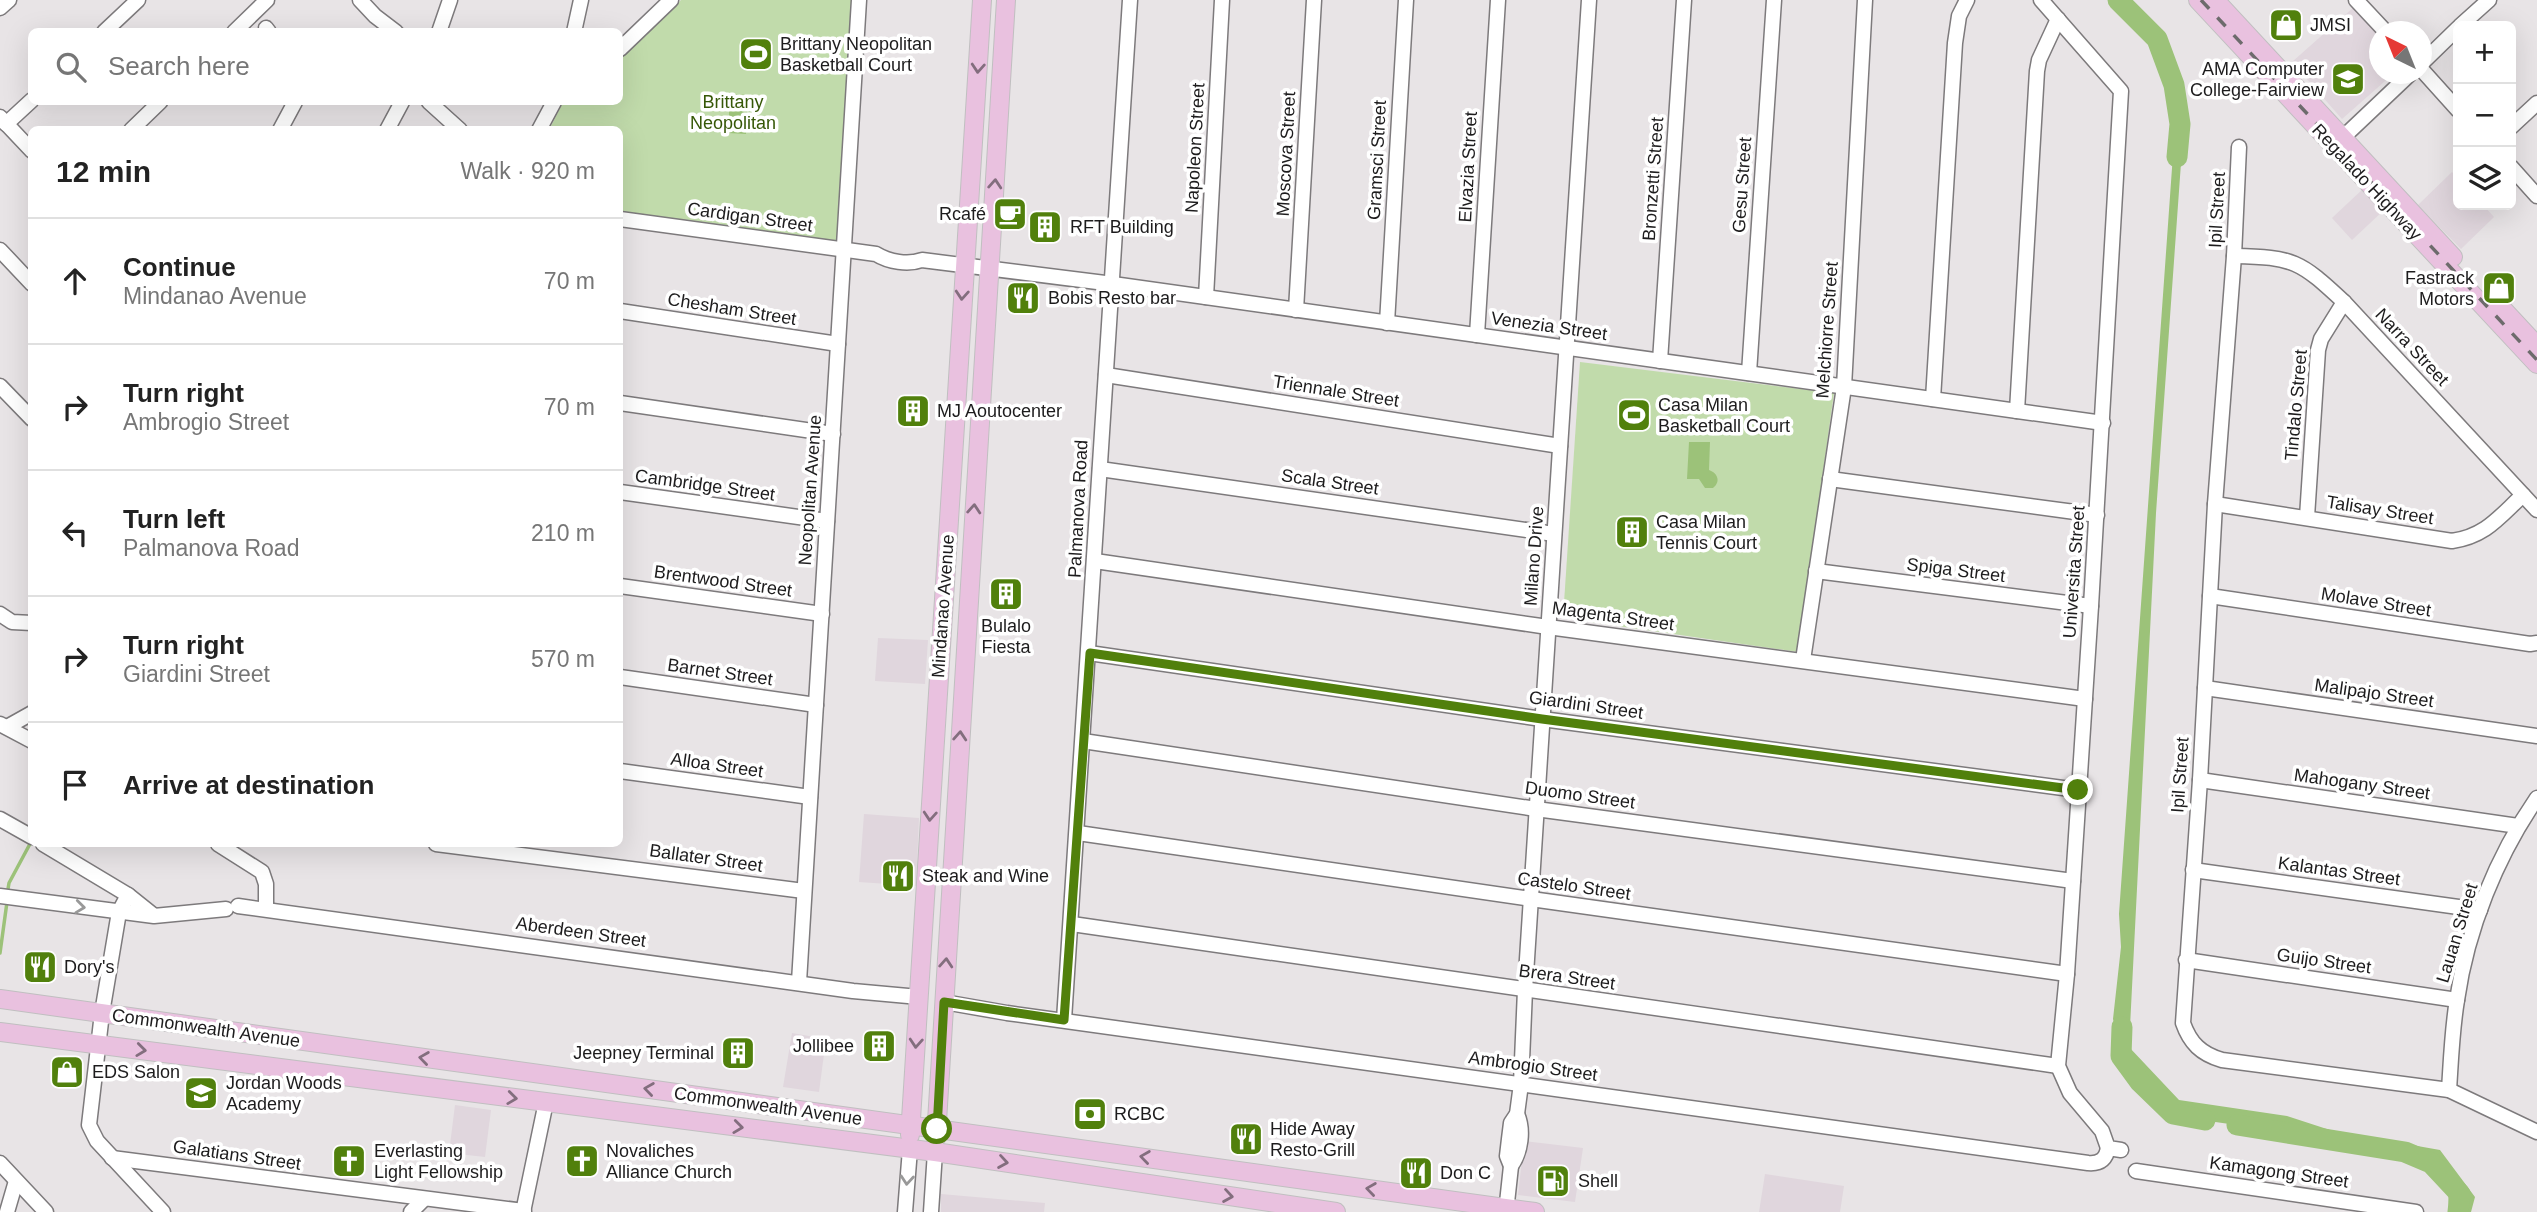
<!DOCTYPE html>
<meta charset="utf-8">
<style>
:root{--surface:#fff;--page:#f2f2f2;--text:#222;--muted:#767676;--line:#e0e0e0}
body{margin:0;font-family:Helvetica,sans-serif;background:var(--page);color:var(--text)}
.controls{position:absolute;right:21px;top:21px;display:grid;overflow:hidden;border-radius:10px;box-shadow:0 7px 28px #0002}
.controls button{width:63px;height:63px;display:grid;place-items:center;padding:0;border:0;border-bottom:2px solid var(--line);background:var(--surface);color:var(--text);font:35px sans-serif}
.compass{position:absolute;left:2369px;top:21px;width:63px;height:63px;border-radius:50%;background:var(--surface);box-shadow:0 7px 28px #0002;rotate:317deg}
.stop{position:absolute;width:21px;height:21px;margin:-16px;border:5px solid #51800c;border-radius:50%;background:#fff}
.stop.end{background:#51800c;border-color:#fff;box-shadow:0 2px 7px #0008}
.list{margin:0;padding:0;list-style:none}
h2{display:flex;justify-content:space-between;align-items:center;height:91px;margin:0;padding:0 28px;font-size:30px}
h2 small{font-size:23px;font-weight:400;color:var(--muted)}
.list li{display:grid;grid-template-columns:46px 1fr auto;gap:21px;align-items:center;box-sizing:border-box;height:126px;padding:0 28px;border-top:2px solid var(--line)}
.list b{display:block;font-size:26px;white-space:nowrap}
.list p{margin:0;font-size:23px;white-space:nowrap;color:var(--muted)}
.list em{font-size:23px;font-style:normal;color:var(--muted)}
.icon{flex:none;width:38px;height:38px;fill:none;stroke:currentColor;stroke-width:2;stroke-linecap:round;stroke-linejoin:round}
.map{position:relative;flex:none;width:2537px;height:1212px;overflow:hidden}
.search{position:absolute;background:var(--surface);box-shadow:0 7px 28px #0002;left:28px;top:28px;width:595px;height:77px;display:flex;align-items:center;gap:18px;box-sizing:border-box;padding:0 24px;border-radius:10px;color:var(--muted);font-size:26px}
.panel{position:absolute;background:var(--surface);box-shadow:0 7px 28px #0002;left:28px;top:126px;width:595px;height:721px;border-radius:10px}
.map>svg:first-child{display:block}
.built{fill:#e0d6dd}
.green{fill:#c1dbab}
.water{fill:#9cc279}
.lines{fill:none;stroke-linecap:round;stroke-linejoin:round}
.stream{stroke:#9cc279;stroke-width:3.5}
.river{stroke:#9cc279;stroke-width:21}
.minor-casing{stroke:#7d7a7c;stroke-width:17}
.major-casing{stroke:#c0bfc0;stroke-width:20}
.minor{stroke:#fff;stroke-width:14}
.major{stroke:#e9c1df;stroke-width:18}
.rail{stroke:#6d6b6c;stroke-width:3.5;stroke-dasharray:12 12;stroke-linecap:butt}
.oneway{stroke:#836e7e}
.oneway2{stroke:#999}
.route{stroke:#51800c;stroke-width:9}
.labels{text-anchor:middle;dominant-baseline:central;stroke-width:7;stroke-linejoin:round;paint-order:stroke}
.poi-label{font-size:18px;fill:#1d1c1d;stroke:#fff;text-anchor:start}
.park-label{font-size:18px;fill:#365807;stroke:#fff}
.street-label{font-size:18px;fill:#1d1c1d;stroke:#fff}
</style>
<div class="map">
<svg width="2537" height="1212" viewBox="0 0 2537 1212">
<rect width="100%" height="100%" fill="#e8e4e6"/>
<g class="built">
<polygon points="2354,7 2379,36 2380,74 2393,74 2342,119 2292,62"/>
<polygon points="2452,172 2458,179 2458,205 2483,205 2494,217 2461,249 2418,205"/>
<polygon points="2364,188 2384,210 2352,240 2332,218"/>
<polygon points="878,638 928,640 925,684 875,681"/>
<polygon points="864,814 919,818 916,886 859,882"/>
<polygon points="792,1033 826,1039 819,1092 783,1087"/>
<polygon points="455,1105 491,1110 485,1157 449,1153"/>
<polygon points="1524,1141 1583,1148 1575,1202 1518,1195"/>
<polygon points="1765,1174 1844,1186 1840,1212 1759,1212"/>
<polygon points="941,1194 1045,1203 1044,1212 941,1212"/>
</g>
<g class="green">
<polygon points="681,0 854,0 838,242 620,212 620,130 549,130 563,102 620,102 620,55 637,43"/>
<polygon points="1580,362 1834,393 1798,652 1563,618"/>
</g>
<g class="water">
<polygon points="730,94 748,95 746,134 728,133"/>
<polygon points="2179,130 2183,135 2156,513 2129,1047 2179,1100 2287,1116 2333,1131 2440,1150 2475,1197 2471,1212 2449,1212 2448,1189 2422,1159 2400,1148 2180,1117 2155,1103 2120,1051 2113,1019 2121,947 2119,914 2174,140"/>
<path d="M1689,442H1710L1709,470C1718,473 1721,482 1713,488H1705L1699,479H1687Z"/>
</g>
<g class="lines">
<g class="stream">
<polyline points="7,895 9,883 31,842"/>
<polyline points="0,953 7,902"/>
</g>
<g class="river">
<polyline points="2118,0 2157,39 2174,85 2180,124 2177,157"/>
<polyline points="2122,1027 2121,1056 2140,1082 2173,1114 2205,1120"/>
<polyline points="2237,1125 2405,1152 2431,1163 2460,1194 2458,1212"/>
</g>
<g class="minor-casing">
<g id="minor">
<polyline points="360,0 375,16 396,32"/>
<polyline points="2041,0 2121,91 2091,606 2067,974 2058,1066 2070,1093 2102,1131 2108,1148 2121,1150"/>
<polyline points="2356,0 2386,32"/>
<polyline points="0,8 9,0"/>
<polyline points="2460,26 2489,0"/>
<polyline points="266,28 269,32"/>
<polyline points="104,32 138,0"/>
<polyline points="234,32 267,0"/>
<polyline points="439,32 450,0"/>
<polyline points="574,32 581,0"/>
<polyline points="620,49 671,0"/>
<polyline points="2422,63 2458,28"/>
<polyline points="2422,70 2458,110"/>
<polyline points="429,102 460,130"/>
<polyline points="0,117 32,151"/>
<polyline points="6,124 32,100"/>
<polyline points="2511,127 2537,103"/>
<polyline points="131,130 160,102"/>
<polyline points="280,130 295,102"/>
<polyline points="387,130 402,102"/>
<polyline points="539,130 554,102"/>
<polyline points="2335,145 2410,74"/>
<path d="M2239,147L2234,256L2215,504L2200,780L2183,1023C2190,1043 2201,1054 2222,1060L2449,1090L2537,1132"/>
<polyline points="2511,167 2537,196"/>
<path d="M620,219L876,254C889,262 908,265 922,260L1113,284L2103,423"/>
<polyline points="0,250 32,284"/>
<path d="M2234,256C2294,257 2300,261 2344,302L2537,510"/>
<polyline points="1206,297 1222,0"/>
<polyline points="1296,310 1314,0"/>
<polyline points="620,311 838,344"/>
<polyline points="1387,323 1406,0"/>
<polyline points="1477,335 1498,0"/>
<polyline points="1660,361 1684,0"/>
<polyline points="1749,373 1774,0"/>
<polyline points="1106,375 1560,446"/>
<polyline points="0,386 32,419"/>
<polyline points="1933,399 1955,43 1959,16 1967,0"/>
<polyline points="620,403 833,434"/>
<polyline points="2017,411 2037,71 2039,60 2058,19"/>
<polyline points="1100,469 1554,534"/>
<polyline points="1830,479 2097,515"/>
<polyline points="620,492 827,521"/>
<path d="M2215,504L2452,541C2486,536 2499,517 2523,495"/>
<polyline points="2307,517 2318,350 2321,339 2344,302"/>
<polyline points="1095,561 1548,627 2085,699"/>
<polyline points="1816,571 2091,606"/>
<polyline points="620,586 822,614"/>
<polyline points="2210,596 2530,644 2537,643"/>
<polyline points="0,614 12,622 32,623"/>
<polyline points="1089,653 1542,719 2078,790"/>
<polyline points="1803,660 1844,387 1865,0"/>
<polyline points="620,677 816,705"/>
<polyline points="2205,688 2537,736"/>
<polyline points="0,724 32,741"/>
<polyline points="7,727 32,713"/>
<polyline points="1083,741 1536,809 2073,881"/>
<polyline points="620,771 810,797"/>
<polyline points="2200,780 2518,826"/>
<polyline points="0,819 32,837"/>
<polyline points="1078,833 1531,899 2067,974"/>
<polyline points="43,844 128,895 153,915"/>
<polyline points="218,844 262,872 266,884 266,909"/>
<polyline points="436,844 804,891"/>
<polyline points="2193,870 2480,910"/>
<polyline points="128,895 119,912 102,1013 89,1125 97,1141 163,1212"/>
<polyline points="0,896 154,916 226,909"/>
<polyline points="238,906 853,991 919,997"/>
<polyline points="1072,924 2058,1066"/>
<polyline points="2186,960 2457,1000"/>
<polyline points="799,982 859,0"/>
<path d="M944,1002L1007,1013L2088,1163C2100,1164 2106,1159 2108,1148"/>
<polyline points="1064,1020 1130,0"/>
<path d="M2449,1090C2451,1060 2452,1030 2457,1000C2467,929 2497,856 2537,798"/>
<polyline points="112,1158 524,1211"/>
<polyline points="0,1163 46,1212"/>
<path d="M1511,1166C1521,1152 1524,1130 1517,1114"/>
<polyline points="2136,1171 2416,1212"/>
<polyline points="7,1212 16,1181"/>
<polyline points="411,1212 424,1199"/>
<polyline points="523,1212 546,1102"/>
<polyline points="905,1212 910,1149"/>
<polyline points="931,1212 935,1152"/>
<polyline points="1506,1212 1511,1166 1507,1156 1509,1139 1511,1123 1517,1114 1521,1084 1525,990 1589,0"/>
</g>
</g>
<g class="major-casing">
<g id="major">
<polyline points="2198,0 2537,364"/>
<polyline points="2215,0 2453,257"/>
<polyline points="2499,305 2537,346"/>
<polyline points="0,999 1535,1212"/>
<polyline points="0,1032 935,1152 1336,1212"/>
<polyline points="910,1135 982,0"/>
<polyline points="936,1138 1006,0"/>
</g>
</g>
<use href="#minor" class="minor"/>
<use href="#major" class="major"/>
<polyline class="rail" points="2201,0 2537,360"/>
</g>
<defs><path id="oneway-chevron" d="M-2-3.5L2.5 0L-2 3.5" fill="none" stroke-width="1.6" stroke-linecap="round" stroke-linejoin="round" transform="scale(1.75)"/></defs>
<g class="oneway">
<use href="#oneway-chevron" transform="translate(978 68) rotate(94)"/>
<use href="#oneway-chevron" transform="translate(995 184) rotate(-86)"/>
<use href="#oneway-chevron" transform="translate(962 295) rotate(94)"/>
<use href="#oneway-chevron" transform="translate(974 509) rotate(-86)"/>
<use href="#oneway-chevron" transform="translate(960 736) rotate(-86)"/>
<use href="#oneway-chevron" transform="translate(930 816) rotate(94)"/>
<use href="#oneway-chevron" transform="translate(946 963) rotate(-86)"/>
<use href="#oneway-chevron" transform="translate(916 1043) rotate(94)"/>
<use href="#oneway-chevron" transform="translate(141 1050) rotate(7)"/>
<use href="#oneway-chevron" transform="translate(424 1058) rotate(-172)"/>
<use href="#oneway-chevron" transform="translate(649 1089) rotate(-172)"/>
<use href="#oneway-chevron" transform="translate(512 1098) rotate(7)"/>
<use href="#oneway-chevron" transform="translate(738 1127) rotate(7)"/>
<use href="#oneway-chevron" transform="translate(1145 1157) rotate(-172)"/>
<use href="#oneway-chevron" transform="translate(1003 1162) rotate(9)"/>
<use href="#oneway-chevron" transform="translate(1371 1189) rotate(-172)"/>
<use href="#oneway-chevron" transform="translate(1228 1196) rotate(9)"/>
</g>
<g class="oneway2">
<use href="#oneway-chevron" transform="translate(80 907) rotate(7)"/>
<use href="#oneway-chevron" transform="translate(907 1180) rotate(95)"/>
</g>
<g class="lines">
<polyline class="route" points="937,1129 944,1002 1064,1020 1090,653 1542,719 2078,790"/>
</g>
<defs>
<g id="shop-square" transform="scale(1.75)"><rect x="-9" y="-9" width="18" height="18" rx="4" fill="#51800c" stroke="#fff"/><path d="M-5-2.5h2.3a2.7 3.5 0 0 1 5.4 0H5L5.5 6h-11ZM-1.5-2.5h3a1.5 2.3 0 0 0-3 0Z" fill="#fff"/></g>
<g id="stadium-square" transform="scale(1.75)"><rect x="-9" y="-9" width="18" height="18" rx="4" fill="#51800c" stroke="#fff"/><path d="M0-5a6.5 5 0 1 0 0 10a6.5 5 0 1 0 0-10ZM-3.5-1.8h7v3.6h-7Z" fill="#fff"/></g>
<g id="university-square" transform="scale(1.75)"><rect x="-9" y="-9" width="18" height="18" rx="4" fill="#51800c" stroke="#fff"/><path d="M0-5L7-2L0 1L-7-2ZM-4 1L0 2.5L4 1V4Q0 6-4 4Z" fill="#fff"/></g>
<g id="cafe-square" transform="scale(1.75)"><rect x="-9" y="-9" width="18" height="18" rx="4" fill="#51800c" stroke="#fff"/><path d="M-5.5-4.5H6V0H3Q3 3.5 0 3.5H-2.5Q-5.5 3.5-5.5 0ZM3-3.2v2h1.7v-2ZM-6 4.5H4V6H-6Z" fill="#fff"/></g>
<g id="building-square" transform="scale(1.75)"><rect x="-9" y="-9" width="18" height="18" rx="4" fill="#51800c" stroke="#fff"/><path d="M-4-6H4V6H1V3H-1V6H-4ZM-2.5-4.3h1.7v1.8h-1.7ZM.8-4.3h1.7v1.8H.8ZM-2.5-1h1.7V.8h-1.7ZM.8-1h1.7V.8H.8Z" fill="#fff"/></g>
<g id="restaurant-square" transform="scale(1.75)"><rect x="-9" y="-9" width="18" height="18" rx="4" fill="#51800c" stroke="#fff"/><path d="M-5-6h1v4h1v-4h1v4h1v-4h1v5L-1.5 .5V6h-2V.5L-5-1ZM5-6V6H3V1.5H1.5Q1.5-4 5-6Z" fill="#fff"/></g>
<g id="school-square" transform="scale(1.75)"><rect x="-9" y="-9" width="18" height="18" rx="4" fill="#51800c" stroke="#fff"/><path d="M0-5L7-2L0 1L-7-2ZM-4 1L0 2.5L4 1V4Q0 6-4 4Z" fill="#fff"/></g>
<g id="bank-square" transform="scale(1.75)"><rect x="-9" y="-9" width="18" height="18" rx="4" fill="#51800c" stroke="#fff"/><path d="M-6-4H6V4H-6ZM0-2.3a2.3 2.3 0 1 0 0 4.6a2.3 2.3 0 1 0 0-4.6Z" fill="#fff"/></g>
<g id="church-square" transform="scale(1.75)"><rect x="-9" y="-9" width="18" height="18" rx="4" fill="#51800c" stroke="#fff"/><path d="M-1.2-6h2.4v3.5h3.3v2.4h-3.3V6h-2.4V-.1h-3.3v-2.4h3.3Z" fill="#fff"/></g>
<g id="fuel-square" transform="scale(1.75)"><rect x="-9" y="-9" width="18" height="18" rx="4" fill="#51800c" stroke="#fff"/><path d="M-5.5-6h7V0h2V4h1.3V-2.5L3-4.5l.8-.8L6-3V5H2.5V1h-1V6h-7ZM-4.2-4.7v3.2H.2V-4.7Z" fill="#fff"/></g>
</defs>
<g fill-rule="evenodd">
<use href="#shop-square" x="2286" y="25"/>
<use href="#stadium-square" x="756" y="54"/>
<use href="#university-square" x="2348" y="79"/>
<use href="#cafe-square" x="1010" y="214"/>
<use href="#building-square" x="1045" y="227"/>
<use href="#shop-square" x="2499" y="288"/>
<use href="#restaurant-square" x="1023" y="298"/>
<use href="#building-square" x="913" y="411"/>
<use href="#stadium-square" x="1634" y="415"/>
<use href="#building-square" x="1632" y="532"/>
<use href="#building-square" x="1006" y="594"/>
<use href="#restaurant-square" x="898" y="876"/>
<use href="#restaurant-square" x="40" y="967"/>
<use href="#building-square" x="879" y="1046"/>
<use href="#building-square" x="738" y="1053"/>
<use href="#shop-square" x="67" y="1072"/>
<use href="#school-square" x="201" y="1093"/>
<use href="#bank-square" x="1090" y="1114"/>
<use href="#restaurant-square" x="1246" y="1139"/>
<use href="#church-square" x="349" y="1161"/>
<use href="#church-square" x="582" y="1161"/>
<use href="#restaurant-square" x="1416" y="1173"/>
<use href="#fuel-square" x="1553" y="1181"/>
</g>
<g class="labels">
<g class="poi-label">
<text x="2310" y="25">JMSI</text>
<text x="780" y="44">Brittany Neopolitan<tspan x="780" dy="21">Basketball Court</tspan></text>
<text x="2324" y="69" text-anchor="end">AMA Computer<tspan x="2324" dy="21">College-Fairview</tspan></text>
<text x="986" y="214" text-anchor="end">Rcafé</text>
<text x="1070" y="227">RFT Building</text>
<text x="2474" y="278" text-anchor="end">Fastrack<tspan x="2474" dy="21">Motors</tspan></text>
<text x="1048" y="298">Bobis Resto bar</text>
<text x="1658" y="405">Casa Milan<tspan x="1658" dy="21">Basketball Court</tspan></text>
<text x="937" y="411">MJ Aoutocenter</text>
<text x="1656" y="522">Casa Milan<tspan x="1656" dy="21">Tennis Court</tspan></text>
<text x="1006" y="626" text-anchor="middle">Bulalo<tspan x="1006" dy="21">Fiesta</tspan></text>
<text x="922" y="876">Steak and Wine</text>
<text x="64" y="967">Dory's</text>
<text x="854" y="1046" text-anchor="end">Jollibee</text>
<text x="714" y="1053" text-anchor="end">Jeepney Terminal</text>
<text x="92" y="1072">EDS Salon</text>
<text x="226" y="1083">Jordan Woods<tspan x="226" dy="21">Academy</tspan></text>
<text x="1114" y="1114">RCBC</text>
<text x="1270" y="1129">Hide Away<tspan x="1270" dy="21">Resto-Grill</tspan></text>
<text x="374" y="1151">Everlasting<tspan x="374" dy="21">Light Fellowship</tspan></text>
<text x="606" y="1151">Novaliches<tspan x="606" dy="21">Alliance Church</tspan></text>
<text x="1440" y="1173">Don C</text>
<text x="1578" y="1181">Shell</text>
</g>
<g class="park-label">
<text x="733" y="102">Brittany<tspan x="733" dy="21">Neopolitan</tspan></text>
</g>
<g class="street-label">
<text transform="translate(1195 148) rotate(-87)">Napoleon Street</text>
<text transform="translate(1286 154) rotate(-87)">Moscova Street</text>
<text transform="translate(1377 160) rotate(-87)">Gramsci Street</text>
<text transform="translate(1468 167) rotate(-87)">Elvazia Street</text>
<text transform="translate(1653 179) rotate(-86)">Bronzetti Street</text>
<text transform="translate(2367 182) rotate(47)">Regalado Highway</text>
<text transform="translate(1742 185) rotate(-86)">Gesu Street</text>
<text transform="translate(2217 210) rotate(-87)">Ipil Street</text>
<text transform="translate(750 217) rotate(8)">Cardigan Street</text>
<text transform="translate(732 309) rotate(9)">Chesham Street</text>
<text transform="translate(1549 326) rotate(8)">Venezia Street</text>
<text transform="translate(1827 330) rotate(-86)">Melchiorre Street</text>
<text transform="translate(2412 347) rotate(47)">Narra Street</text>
<text transform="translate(1336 391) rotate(9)">Triennale Street</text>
<text transform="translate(2296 405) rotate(-85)">Tindalo Street</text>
<text transform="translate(1330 482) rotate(8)">Scala Street</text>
<text transform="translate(705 485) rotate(8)">Cambridge Street</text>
<text transform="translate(810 490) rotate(-86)">Neopolitan Avenue</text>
<text transform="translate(1078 509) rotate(-87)">Palmanova Road</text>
<text transform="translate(2380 510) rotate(9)">Talisay Street</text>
<text transform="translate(1534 556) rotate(-86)">Milano Drive</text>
<text transform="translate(1956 570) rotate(7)">Spiga Street</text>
<text transform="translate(2074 572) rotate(-86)">Universita Street</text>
<text transform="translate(723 581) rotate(8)">Brentwood Street</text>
<text transform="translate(2376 602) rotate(9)">Molave Street</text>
<text transform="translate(943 606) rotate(-86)">Mindanao Avenue</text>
<text transform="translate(1613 616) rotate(8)">Magenta Street</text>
<text transform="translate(720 672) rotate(8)">Barnet Street</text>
<text transform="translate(2374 693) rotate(8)">Malipajo Street</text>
<text transform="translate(1586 705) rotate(8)">Giardini Street</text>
<text transform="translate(717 765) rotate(8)">Alloa Street</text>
<text transform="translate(2180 775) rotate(-86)">Ipil Street</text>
<text transform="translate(2362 784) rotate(8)">Mahogany Street</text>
<text transform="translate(1580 795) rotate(8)">Duomo Street</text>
<text transform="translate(706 858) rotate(8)">Ballater Street</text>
<text transform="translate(2339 871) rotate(8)">Kalantas Street</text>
<text transform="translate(1574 886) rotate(8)">Castelo Street</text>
<text transform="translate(581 932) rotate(8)">Aberdeen Street</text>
<text transform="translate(2457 933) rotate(-73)">Lauan Street</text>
<text transform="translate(2324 961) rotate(8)">Guijo Street</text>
<text transform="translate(1567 977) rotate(8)">Brera Street</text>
<text transform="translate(206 1028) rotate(8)">Commonwealth Avenue</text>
<text transform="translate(1533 1066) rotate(8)">Ambrogio Street</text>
<text transform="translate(768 1106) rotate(8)">Commonwealth Avenue</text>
<text transform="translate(237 1155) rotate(8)">Galatians Street</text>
<text transform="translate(2279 1172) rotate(8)">Kamagong Street</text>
</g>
</g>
</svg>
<div class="controls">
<button>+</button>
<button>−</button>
<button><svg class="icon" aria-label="layers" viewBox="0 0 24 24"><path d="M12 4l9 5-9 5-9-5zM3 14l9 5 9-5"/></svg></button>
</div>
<svg class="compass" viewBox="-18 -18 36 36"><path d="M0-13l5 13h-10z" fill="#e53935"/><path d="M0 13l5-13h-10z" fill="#767676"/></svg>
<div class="stop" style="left:937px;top:1129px"></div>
<div class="stop end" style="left:2078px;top:790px"></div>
<div class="search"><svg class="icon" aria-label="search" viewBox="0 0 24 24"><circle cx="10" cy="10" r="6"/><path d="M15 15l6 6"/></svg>Search here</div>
<section class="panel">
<h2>12 min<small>Walk · 920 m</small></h2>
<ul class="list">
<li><svg class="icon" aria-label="ahead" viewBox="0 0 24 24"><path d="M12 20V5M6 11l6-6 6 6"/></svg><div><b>Continue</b><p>Mindanao Avenue</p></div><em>70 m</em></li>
<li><svg class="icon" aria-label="right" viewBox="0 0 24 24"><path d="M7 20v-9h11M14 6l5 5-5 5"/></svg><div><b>Turn right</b><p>Ambrogio Street</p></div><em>70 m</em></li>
<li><svg class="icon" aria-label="left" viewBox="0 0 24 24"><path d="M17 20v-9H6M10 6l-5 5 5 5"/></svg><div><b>Turn left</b><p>Palmanova Road</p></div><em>210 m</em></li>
<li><svg class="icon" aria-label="right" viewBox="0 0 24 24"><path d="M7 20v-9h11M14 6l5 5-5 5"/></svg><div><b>Turn right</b><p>Giardini Street</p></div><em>570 m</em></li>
<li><svg class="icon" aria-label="arrive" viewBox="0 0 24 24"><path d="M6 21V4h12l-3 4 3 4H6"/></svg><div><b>Arrive at destination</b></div></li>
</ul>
</section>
</div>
